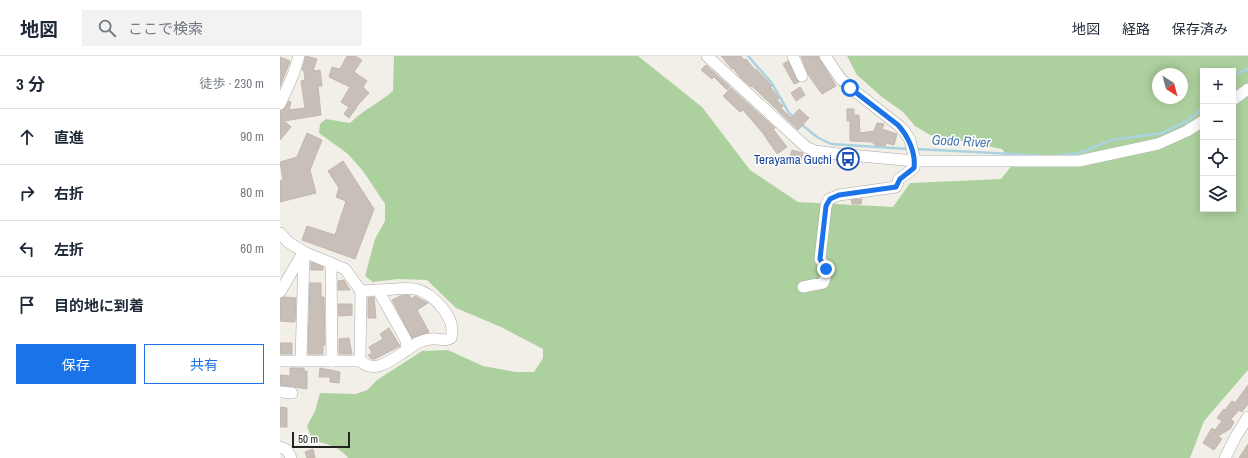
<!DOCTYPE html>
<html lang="ja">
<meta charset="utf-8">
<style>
:root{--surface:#fff;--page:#f2f2f3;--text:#1f2937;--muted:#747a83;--line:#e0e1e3;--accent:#1a73e8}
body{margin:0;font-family:"Archivo Narrow","Noto Sans JP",sans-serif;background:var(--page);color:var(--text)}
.controls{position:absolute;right:12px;top:12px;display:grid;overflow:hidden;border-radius:0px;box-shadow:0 2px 10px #0003}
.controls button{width:36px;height:36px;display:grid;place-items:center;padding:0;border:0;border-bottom:1px solid var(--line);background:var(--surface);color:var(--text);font:20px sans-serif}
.compass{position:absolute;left:872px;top:12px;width:36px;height:36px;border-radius:50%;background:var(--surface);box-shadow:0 2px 10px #0003;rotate:144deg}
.scale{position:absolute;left:12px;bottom:10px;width:58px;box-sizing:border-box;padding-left:4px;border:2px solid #222;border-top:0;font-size:11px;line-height:14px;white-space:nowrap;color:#222;-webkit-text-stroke:3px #fff;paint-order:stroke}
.stop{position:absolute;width:12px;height:12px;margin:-9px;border:3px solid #1a73e8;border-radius:50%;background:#fff}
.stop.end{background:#1a73e8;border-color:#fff;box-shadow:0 1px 4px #0008}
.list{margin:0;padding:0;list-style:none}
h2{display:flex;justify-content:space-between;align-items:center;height:52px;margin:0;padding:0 16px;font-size:17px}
h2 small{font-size:13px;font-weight:400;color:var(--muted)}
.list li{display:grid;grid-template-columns:26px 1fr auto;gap:12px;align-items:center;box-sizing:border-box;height:56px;padding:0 16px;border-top:1px solid var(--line)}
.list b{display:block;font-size:15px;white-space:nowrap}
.list em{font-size:13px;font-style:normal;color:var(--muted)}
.actions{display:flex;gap:8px;padding:12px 16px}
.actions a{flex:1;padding:9px 0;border:1px solid var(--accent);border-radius:0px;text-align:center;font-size:14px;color:var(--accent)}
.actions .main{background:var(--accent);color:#fff}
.icon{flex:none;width:22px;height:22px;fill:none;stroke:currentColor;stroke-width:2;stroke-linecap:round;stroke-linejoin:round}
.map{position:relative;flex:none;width:968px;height:402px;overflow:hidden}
header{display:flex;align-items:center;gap:24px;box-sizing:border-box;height:56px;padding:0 20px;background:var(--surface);border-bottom:1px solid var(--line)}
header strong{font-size:19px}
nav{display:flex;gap:22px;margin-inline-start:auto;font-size:14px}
.search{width:280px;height:36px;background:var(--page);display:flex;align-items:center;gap:10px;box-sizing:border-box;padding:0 14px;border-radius:0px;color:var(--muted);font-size:15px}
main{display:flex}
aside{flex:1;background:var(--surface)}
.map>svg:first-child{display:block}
.forest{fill:#add19e;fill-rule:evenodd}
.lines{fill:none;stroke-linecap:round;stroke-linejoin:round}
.stream{stroke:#aad3df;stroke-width:2.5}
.building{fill:#c7bfb8;stroke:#c4b6ab}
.minor-casing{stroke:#a9a9a9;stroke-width:12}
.minor{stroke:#fff;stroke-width:11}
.route{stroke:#1a73e8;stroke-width:5}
.labels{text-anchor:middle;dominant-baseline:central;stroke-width:3;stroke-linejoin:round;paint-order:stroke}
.transit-label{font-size:13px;fill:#164399;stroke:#fff;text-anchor:end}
.water-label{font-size:14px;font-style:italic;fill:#4a7aab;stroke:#fff}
</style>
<header>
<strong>地図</strong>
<div class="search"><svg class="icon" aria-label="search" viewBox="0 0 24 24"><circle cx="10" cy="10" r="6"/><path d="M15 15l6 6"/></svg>ここで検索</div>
<nav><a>地図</a><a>経路</a><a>保存済み</a></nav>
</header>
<main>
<aside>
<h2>3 分<small>徒歩 · 230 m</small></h2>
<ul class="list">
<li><svg class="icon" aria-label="ahead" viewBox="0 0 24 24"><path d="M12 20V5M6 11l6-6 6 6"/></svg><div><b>直進</b></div><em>90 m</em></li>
<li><svg class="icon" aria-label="right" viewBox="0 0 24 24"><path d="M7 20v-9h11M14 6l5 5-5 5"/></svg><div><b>右折</b></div><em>80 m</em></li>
<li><svg class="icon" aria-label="left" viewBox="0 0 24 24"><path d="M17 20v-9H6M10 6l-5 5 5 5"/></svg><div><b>左折</b></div><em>60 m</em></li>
<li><svg class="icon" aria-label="arrive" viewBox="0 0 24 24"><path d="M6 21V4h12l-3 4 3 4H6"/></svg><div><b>目的地に到着</b></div></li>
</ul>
<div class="actions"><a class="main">保存</a><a>共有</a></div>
</aside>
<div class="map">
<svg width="968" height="402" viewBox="0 0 968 402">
<rect width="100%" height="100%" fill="#f2efe9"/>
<path class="forest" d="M114,0H358L422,51L470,114L518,146L613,151L630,127L721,123L733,108L722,93L650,79L635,70L623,56L602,41L577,19L567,0H968V314L924,365L910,402H68C59,390 46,388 32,384L27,370L35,355L40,337L76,338L87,334L97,324L142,295L168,294L203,310L236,316H254L263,302V293L221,271L176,252L147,224L118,223L93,226L85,220L95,183L105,165V148L83,115L68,98L39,77L40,68L46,63L70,67C83,54 99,47 113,35ZM923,15H953V153H923ZM878,18H902V42H878Z"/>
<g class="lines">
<g class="stream">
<polyline points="468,0 491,26 509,57 514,62"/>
<polyline points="953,19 968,13"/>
<polyline points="521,68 537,81 551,88 629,93"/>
<polyline points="636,93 769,100"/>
<polyline points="774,100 799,97 832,84 882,77 907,65 923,52"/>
</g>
</g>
<g class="building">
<polygon points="26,0 37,3 33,15 40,14 42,30 38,30 41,59 4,65 11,71 0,84 0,55 4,53 9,45 11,46 9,54 25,52 21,25 25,24 24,15 22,14"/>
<polygon points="67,0 75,0 82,4 74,16 87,25 83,31 89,37 76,51 77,51 69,62 64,58 69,51 61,46 70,31 49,21 52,11 60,13"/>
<polygon points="441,0 461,0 464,4 466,3 475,14 476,13 492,30 490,31 499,42 497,44 503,50 501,52 511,62 519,53 529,62 518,74 472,30 471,31 460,21 453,12 452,13"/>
<polygon points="521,0 538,0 556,30 542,38 529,20"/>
<polygon points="0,1 10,5 0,31"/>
<polygon points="508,5 519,26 514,28 503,8"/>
<polygon points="426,9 450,31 447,34 434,21 432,23 421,14"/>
<polygon points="520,31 525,39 516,45 511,37"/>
<polygon points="451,32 495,72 493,73 507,91 497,98 482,76 463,54 460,56 443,40"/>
<polygon points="567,53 574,53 574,59 579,59 580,77 594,75 597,67 604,68 602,73 617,78 614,89 606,87 605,90 595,89 592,86 570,85 570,65 567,65"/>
<polygon points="27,77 42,84 30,114 36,137 0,146 0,125 3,124 0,106 17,101"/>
<polygon points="512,94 523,97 520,108 509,105"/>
<polygon points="63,105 94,153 75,203 22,184 27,170 55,179 66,145 56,141 59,132 48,115"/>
<polygon points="582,143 581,148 572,148 571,144"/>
<polygon points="31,206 43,211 43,214 31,214"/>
<polygon points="64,224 70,234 58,234 58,225"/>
<polygon points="30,227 41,227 41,241 44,241 45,289 43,289 43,298 28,298"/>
<polygon points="129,239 131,243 135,240 148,247 137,254 149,276 132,282 112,244 120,240"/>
<polygon points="4,241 16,242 15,266 0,265 0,243"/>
<polygon points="94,241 96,262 88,262 88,242"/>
<polygon points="58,248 72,248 72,259 59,260"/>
<polygon points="109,272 120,290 95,303 91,303 88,299 92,297 89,291 103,283 100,278"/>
<polygon points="69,282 72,298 59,298 59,283"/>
<rect x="0" y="287" width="12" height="11"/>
<polygon points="10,312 24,312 24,315 27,315 27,333 0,329 0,319 10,320"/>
<polygon points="40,312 60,316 59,327 50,326 50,321 39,321"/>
<polygon points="968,329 968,348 962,356 959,354 951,363 954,366 950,373 938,380 942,383 934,394 923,387 932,372 935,374 942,365 937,362 944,353 945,354 952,345 955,347"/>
<polygon points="0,351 7,352 7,371 0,371"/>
<polygon points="968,388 968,402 959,402"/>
<polygon points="33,393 35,402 27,402 25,396"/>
</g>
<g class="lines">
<g class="minor-casing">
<g id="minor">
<polyline points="427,0 526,91 535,95 558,98 635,105 799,105 878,88 907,75 923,65"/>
<polyline points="513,0 522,20"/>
<polyline points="953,44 968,33"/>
<polyline points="0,48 13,19 19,0"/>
<polyline points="0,177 8,186 24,196 65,213 81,235 80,305"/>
<polyline points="51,207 52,305"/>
<path d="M523,231L543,227C549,216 546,212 540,203L546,150L549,143L559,139L616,131L619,123L634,112L635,105L630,84L625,76L618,69L571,32L560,22L545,0"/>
<path d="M98,234C110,234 123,231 135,233C153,237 177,262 171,282C165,286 159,282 152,283C142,283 135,288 127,294"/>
<polyline points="0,236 23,197"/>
<path d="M0,305H80C96,319 112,303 127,294L126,284L98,234L81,235"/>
<polyline points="21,305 24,196"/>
<polyline points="0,336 12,337"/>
<polyline points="0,391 7,394 11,402"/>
<polyline points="945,402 956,380 968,361"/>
</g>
</g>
<use href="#minor" class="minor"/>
</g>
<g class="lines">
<path class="route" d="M546,213L540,203L546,150L550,143L559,139L616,131L620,123L634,112C636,97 628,80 618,69L570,32"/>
</g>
<defs>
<g id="bus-ring" transform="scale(1.15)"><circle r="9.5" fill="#fff" stroke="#1a4fb4" stroke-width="1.5"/><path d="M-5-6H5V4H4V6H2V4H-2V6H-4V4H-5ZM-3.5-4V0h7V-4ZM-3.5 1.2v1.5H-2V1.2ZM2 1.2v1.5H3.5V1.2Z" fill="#1a4fb4"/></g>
</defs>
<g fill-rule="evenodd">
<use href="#bus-ring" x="568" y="103"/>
</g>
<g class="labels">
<g class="transit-label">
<text x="552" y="103">Terayama Guchi</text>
</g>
<g class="water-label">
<text transform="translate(681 85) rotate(3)">Godo River</text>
</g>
</g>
</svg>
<div class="controls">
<button>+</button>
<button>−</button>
<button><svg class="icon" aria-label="locate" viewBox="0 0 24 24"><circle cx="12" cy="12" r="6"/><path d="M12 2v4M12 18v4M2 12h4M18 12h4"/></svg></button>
<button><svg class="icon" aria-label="layers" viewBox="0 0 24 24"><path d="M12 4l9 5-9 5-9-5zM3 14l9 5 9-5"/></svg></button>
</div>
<svg class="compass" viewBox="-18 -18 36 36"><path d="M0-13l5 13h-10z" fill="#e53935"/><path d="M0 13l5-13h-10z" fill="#747a83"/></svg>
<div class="scale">50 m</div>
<div class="stop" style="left:570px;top:32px"></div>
<div class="stop end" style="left:546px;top:213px"></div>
</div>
</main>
